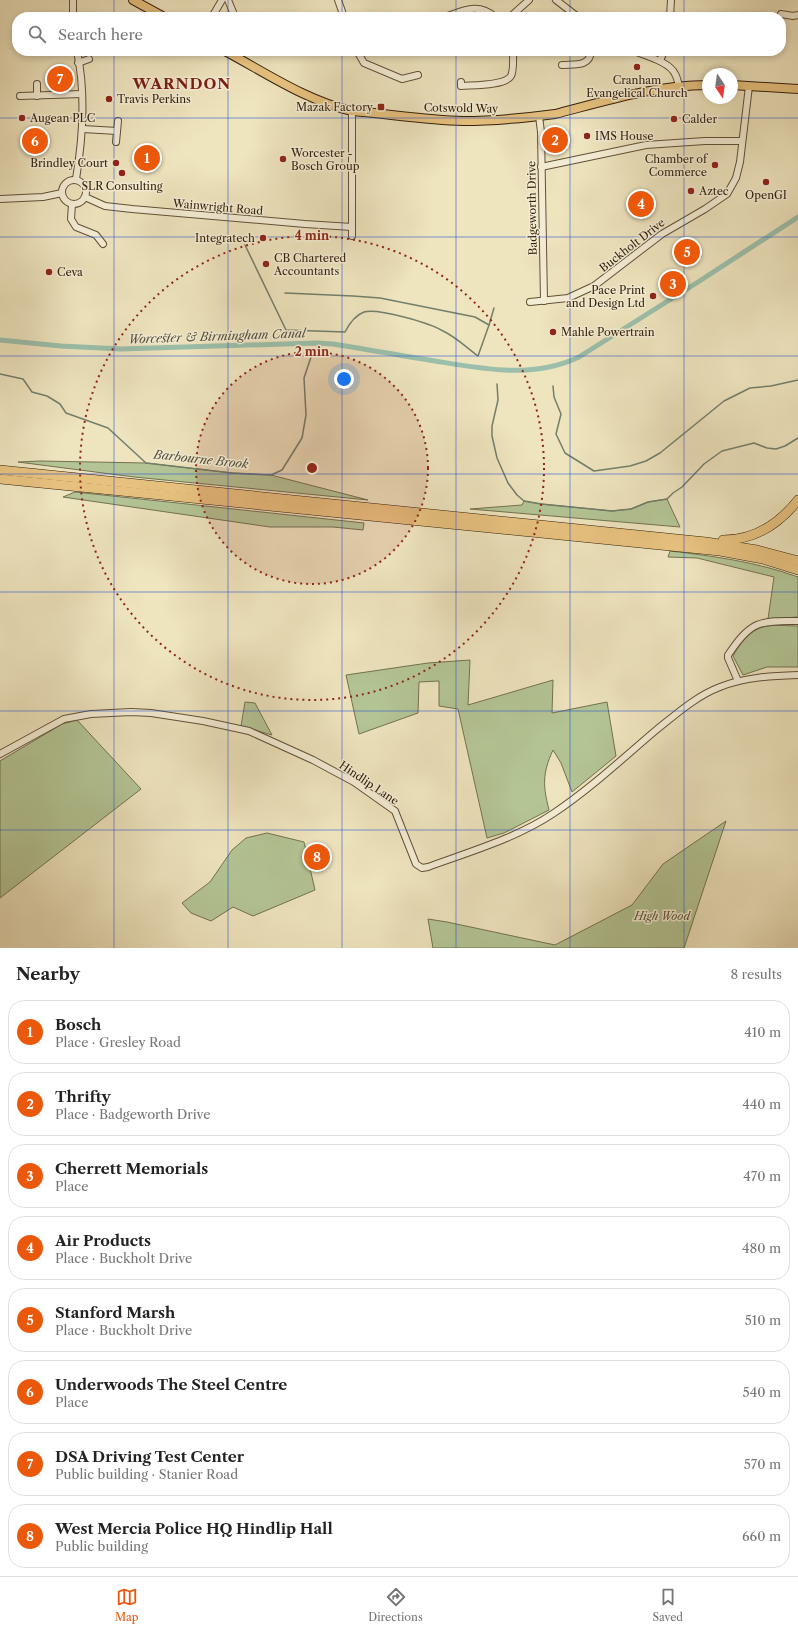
<!DOCTYPE html>
<meta charset="utf-8">
<style>
:root{--surface:#fff;--page:#f6f6f6;--text:#222;--muted:#767676;--line:#e0e0e0;--accent:#ea580c}
body{margin:0;font-family:"Libre Caslon Text",serif;background:var(--page);color:var(--text)}
.compass{position:absolute;left:702px;top:68px;width:36px;height:36px;border-radius:50%;background:var(--surface);box-shadow:0 2px 6px #0003;rotate:167deg}
.you{position:absolute;left:344px;top:379px;width:14px;height:14px;margin:-10px;border:3px solid #fff;border-radius:50%;background:#1a73e8;box-shadow:0 0 0 6px #1a73e833}
.badge{display:grid;place-items:center;width:26px;height:26px;border-radius:50%;background:var(--accent);color:#fff;font-size:13px;font-weight:700}
.pin{position:absolute;translate:-50% -50%;border:2px solid #fff;box-shadow:0 1px 4px #0006}
.list{margin:0;padding:0;list-style:none}
h2{display:flex;justify-content:space-between;align-items:center;height:52px;margin:0;padding:0 16px;font-size:17px}
h2 small{font-size:13px;font-weight:400;color:var(--muted)}
.list li{display:grid;grid-template-columns:26px 1fr auto;gap:12px;align-items:center;box-sizing:border-box;height:64px;margin:0 8px 8px;padding:0 8px;border:1px solid var(--line);border-radius:16px}
.list b{display:block;font-size:15px;white-space:nowrap}
.list p{margin:0;font-size:13px;white-space:nowrap;color:var(--muted)}
.list em{font-size:13px;font-style:normal;color:var(--muted)}
.icon{flex:none;width:22px;height:22px;fill:none;stroke:currentColor;stroke-width:2;stroke-linecap:round;stroke-linejoin:round}
.map{position:relative;flex:none;width:798px;height:948px;overflow:hidden}
.search{position:absolute;background:var(--surface);box-shadow:0 2px 6px #0003;left:12px;right:12px;top:12px;height:44px;display:flex;align-items:center;gap:10px;box-sizing:border-box;padding:0 14px;border-radius:16px;color:var(--muted);font-size:15px}
.sheet{height:628px;background:var(--surface)}
nav{display:flex;justify-content:space-around;align-items:center;box-sizing:border-box;height:56px;border-top:1px solid var(--line);background:var(--surface);font-size:11px;color:var(--muted)}
nav a{display:grid;justify-items:center;gap:2px}
nav .on{color:var(--accent)}
.map>svg:first-child{display:block}
.green{fill:#b4c595;stroke:#737250}
.lines{fill:none;stroke-linecap:round;stroke-linejoin:round}
.stream{stroke:#717f6b;stroke-width:1.5}
.canal{stroke:#9bbfab;stroke-width:5}
.minor-casing{stroke:#615038;stroke-width:8}
.major-casing{stroke:#321f0b;stroke-width:10}
.highway-casing{stroke:#321f0b;stroke-width:10}
.minor{stroke:#f4edd5;stroke-width:6}
.major{stroke:#e7c27f;stroke-width:8}
.highway{stroke:#e7c27f;stroke-width:9}
.grid{fill:none;stroke:#1d4ed8;stroke-width:1;stroke-opacity:0.55}
.ring{fill:none;stroke:#8f2418;stroke-width:2;stroke-dasharray:2 4}
.poi-dot{fill:#8f2418;stroke:#f4edd5;stroke-width:1.5}
.labels{text-anchor:middle;dominant-baseline:central;stroke-width:3;stroke-linejoin:round;paint-order:stroke}
.poi-label{font-size:11px;fill:#321f0b;stroke:#f4edd5;text-anchor:start}
.street-label{font-size:11px;fill:#321f0b;stroke:#f4edd5}
.park-label{font-size:11px;font-style:italic;fill:#595134;stroke:#f4edd5}
.water-label{font-size:12px;font-style:italic;fill:#524f3b;stroke:#f4edd5}
.district-label{font-size:15px;font-weight:bold;letter-spacing:1px;fill:#7a1f14;stroke:#f4edd5}
.centre{fill:#8f2418;stroke:#f4edd5;stroke-width:2}
.ring-label{font-size:12px;text-anchor:middle;font-weight:bold;fill:#8f2418;stroke:#f4edd5;stroke-width:3;stroke-linejoin:round;paint-order:stroke}
</style>
<div class="map">
<svg width="798" height="948" viewBox="0 0 798 948">
<rect width="100%" height="100%" fill="#eee4be"/>
<filter id="stains"><feTurbulence type="fractalNoise" baseFrequency=".005" numOctaves="4"/><feColorMatrix values="0 0 0 0 .2 0 0 0 0 .09 0 0 0 0 .02 0 0 0 .5 -.17"/></filter>
<radialGradient id="worn" r=".72"><stop offset=".6" stop-color="#630" stop-opacity="0"/><stop offset="1" stop-color="#630" stop-opacity=".3"/></radialGradient>
<g class="green">
<polygon points="40,461 146,463 232,473 271,475 368,500 134,477 18,462"/>
<polygon points="75,492 364,523 363,530 333,527 270,527 63,497"/>
<polygon points="667,499 680,527 470,509 522,505 524,501 541,504 612,511 631,509 648,502"/>
<path d="M670,551C713,556 757,562 798,577V617L768,619L774,577L697,558L668,557Z"/>
<path d="M798,626V667H767L743,675L733,656C739,645 750,630 763,627C773,624 787,626 798,626Z"/>
<path d="M470,660L468,705L553,680L552,713L607,702L616,756L572,792L561,763L553,750C542,774 543,786 549,810L504,833L487,838L458,709L439,706V681L419,682L418,713L359,734L346,675L428,663Z"/>
<polygon points="245,702 255,703 272,735 241,726"/>
<polygon points="77,720 141,789 0,898 0,761 62,724"/>
<polygon points="726,821 684,948 433,948 428,919 447,922 555,945 632,905 663,864"/>
<polygon points="267,833 304,842 315,890 253,916 233,907 211,921 191,913 182,903 210,882 232,850 246,838"/>
</g>
<g class="lines">
<g class="stream">
<path d="M245,245L286,330L345,332C349,324 356,315 364,312C378,308 430,323 443,331C456,337 467,348 478,356L489,325L475,317L380,298L353,296L285,293"/>
<polyline points="489,325 494,308"/>
<polyline points="0,374 23,379 32,392 47,396 60,404 66,413 108,428 146,463 232,473 271,475 282,470 302,438 306,415 304,378 312,354"/>
<polyline points="497,384 498,400 492,426 492,436 497,458 508,483 517,495 524,501 541,504 612,511 631,509 648,502 667,499 673,493 682,487 704,464 722,451 754,443 767,448 776,449 785,446 798,438"/>
<polyline points="553,386 554,397 561,414 556,434 565,453 594,471 630,466 646,461 660,453 724,401 750,388 771,386 798,380"/>
</g>
<path class="canal" d="M0,340L61,346L121,349L317,343L333,344C365,349 397,355 429,360C479,368 531,380 579,357L698,282L798,217"/>
<g class="minor-casing">
<g id="minor">
<polyline points="228,0 235,17"/>
<polyline points="338,0 344,17"/>
<polyline points="556,0 578,17"/>
<polyline points="781,14 793,16 798,15"/>
<polyline points="73,17 73,0"/>
<polyline points="212,17 222,0"/>
<path d="M445,17C463,11 478,2 495,17"/>
<polyline points="510,17 529,0"/>
<polyline points="670,17 671,0"/>
<polyline points="357,51 364,63 402,79 418,75"/>
<path d="M634,51C646,56 670,62 675,74C677,77 678,82 679,86"/>
<polyline points="660,61 664,51"/>
<polyline points="78,63 89,59"/>
<path d="M562,65C575,64 590,67 591,51"/>
<path d="M461,82V86C472,85 505,86 511,76C514,70 513,58 513,51"/>
<polyline points="20,96 82,94"/>
<polyline points="37,96 37,84"/>
<polyline points="539,116 541,132 544,301"/>
<polyline points="83,129 117,131"/>
<polyline points="116,142 118,121"/>
<polyline points="541,167 646,145 705,141 742,141"/>
<path d="M76,179C83,137 86,93 77,51"/>
<circle cx="74" cy="192" r="12"/>
<polyline points="85,197 105,206 132,209 305,224 352,227"/>
<polyline points="0,199 43,197 62,193"/>
<polyline points="72,204 71,219 76,227 96,235 103,244"/>
<polyline points="352,236 352,111"/>
<polyline points="530,302 568,298 594,286 662,234 705,209 727,194 736,178 740,162 749,86"/>
<path d="M738,681L728,658V655C735,645 745,630 757,625C769,620 785,621 798,621"/>
<path d="M0,754L64,719L91,714L131,712L151,713L203,721L249,731L313,760L354,782L395,811L416,864L422,868L428,867C469,852 517,838 554,813C590,789 622,759 655,731C675,715 696,696 720,687C745,677 772,676 798,675"/>
</g>
</g>
<g class="major-casing">
<g id="major">
<polyline points="133,0 164,17"/>
<path d="M225,51C266,73 307,101 352,111C389,114 426,120 463,121C494,121 525,118 555,114C605,101 656,85 708,85"/>
<polyline points="732,85 798,89"/>
</g>
</g>
<g class="highway-casing">
<g id="highway">
<polyline points="0,470 706,542 757,550 798,561"/>
<polyline points="0,479 720,551 763,559 798,570"/>
<path d="M723,540C755,540 779,524 798,500"/>
</g>
</g>
<use href="#minor" class="minor"/>
<use href="#major" class="major"/>
<use href="#highway" class="highway"/>
</g>
<path class="grid" d="M114,0V17M228,0V17M342,0V17M456,0V17M570,0V17M684,0V17M114,51V948M228,51V948M342,51V948M456,51V948M570,51V948M684,51V948M0,118H798M0,237H798M0,356H798M0,474H798M0,592H798M0,711H798M0,830H798"/>
<circle cx="312" cy="468" r="116" fill="#8f2418" fill-opacity=".12"/>
<g class="ring">
<circle cx="312" cy="468" r="116"/>
<circle cx="312" cy="468" r="232"/>
</g>
<g class="poi-dot">
<circle cx="637" cy="67" r="4"/>
<circle cx="109" cy="99" r="4"/>
<rect x="377" y="103" width="8" height="8" rx="2"/>
<circle cx="22" cy="118" r="4"/>
<circle cx="674" cy="119" r="4"/>
<circle cx="587" cy="136" r="4"/>
<circle cx="283" cy="159" r="4"/>
<circle cx="116" cy="163" r="4"/>
<circle cx="715" cy="165" r="4"/>
<circle cx="122" cy="173" r="4"/>
<circle cx="766" cy="182" r="4"/>
<circle cx="691" cy="191" r="4"/>
<circle cx="263" cy="238" r="4"/>
<circle cx="266" cy="264" r="4"/>
<circle cx="49" cy="272" r="4"/>
<circle cx="653" cy="296" r="4"/>
<circle cx="553" cy="332" r="4"/>
</g>
<g class="labels">
<g class="poi-label">
<text x="637" y="80" text-anchor="middle">Cranham<tspan x="637" dy="13">Evangelical Church</tspan></text>
<text x="117" y="99">Travis Perkins</text>
<text x="373" y="107" text-anchor="end">Mazak Factory</text>
<text x="30" y="118">Augean PLC</text>
<text x="682" y="119">Calder</text>
<text x="595" y="136">IMS House</text>
<text x="291" y="153">Worcester -<tspan x="291" dy="13">Bosch Group</tspan></text>
<text x="707" y="159" text-anchor="end">Chamber of<tspan x="707" dy="13">Commerce</tspan></text>
<text x="108" y="163" text-anchor="end">Brindley Court</text>
<text x="122" y="186" text-anchor="middle">SLR Consulting</text>
<text x="699" y="191">Aztec</text>
<text x="766" y="195" text-anchor="middle">OpenGI</text>
<text x="255" y="238" text-anchor="end">Integratech</text>
<text x="274" y="258">CB Chartered<tspan x="274" dy="13">Accountants</tspan></text>
<text x="57" y="272">Ceva</text>
<text x="645" y="290" text-anchor="end">Pace Print<tspan x="645" dy="13">and Design Ltd</tspan></text>
<text x="561" y="332">Mahle Powertrain</text>
</g>
<g class="street-label">
<text transform="translate(461 108) rotate(1)">Cotswold Way</text>
<text transform="translate(218 207) rotate(5)">Wainwright Road</text>
<text transform="translate(532 208) rotate(-91)">Badgeworth Drive</text>
<text transform="translate(632 245) rotate(-38)">Buckholt Drive</text>
<text transform="translate(369 783) rotate(34)">Hindlip Lane</text>
</g>
<g class="park-label">
<text x="662" y="916">High Wood</text>
</g>
<g class="water-label">
<text transform="translate(217 336) rotate(-2)">Worcester &amp; Birmingham Canal</text>
<text transform="translate(201 459) rotate(6)">Barbourne Brook</text>
</g>
<g class="district-label">
<text x="182" y="83">WARNDON</text>
</g>
</g>
<circle cx="312" cy="468" r="6" class="centre"/>
<g class="ring-label">
<text x="312" y="240">4 min</text>
<text x="312" y="356">2 min</text>
</g>
<rect width="100%" height="100%" filter="url(#stains)"/>
<rect width="100%" height="100%" fill="url(#worn)"/>
</svg>
<svg class="compass" viewBox="-18 -18 36 36"><path d="M0-13l5 13h-10z" fill="#e53935"/><path d="M0 13l5-13h-10z" fill="#767676"/></svg>
<div class="you"></div>
<div class="pin badge" style="left:147px;top:158px">1</div>
<div class="pin badge" style="left:555px;top:140px">2</div>
<div class="pin badge" style="left:673px;top:284px">3</div>
<div class="pin badge" style="left:641px;top:204px">4</div>
<div class="pin badge" style="left:687px;top:252px">5</div>
<div class="pin badge" style="left:35px;top:141px">6</div>
<div class="pin badge" style="left:60px;top:79px">7</div>
<div class="pin badge" style="left:317px;top:857px">8</div>
<div class="search"><svg class="icon" aria-label="search" viewBox="0 0 24 24"><circle cx="10" cy="10" r="6"/><path d="M15 15l6 6"/></svg>Search here</div>
</div>
<section class="sheet">
<h2>Nearby<small>8 results</small></h2>
<ul class="list">
<li><span class="badge">1</span><div><b>Bosch</b><p>Place · Gresley Road</p></div><em>410 m</em></li>
<li><span class="badge">2</span><div><b>Thrifty</b><p>Place · Badgeworth Drive</p></div><em>440 m</em></li>
<li><span class="badge">3</span><div><b>Cherrett Memorials</b><p>Place</p></div><em>470 m</em></li>
<li><span class="badge">4</span><div><b>Air Products</b><p>Place · Buckholt Drive</p></div><em>480 m</em></li>
<li><span class="badge">5</span><div><b>Stanford Marsh</b><p>Place · Buckholt Drive</p></div><em>510 m</em></li>
<li><span class="badge">6</span><div><b>Underwoods The Steel Centre</b><p>Place</p></div><em>540 m</em></li>
<li><span class="badge">7</span><div><b>DSA Driving Test Center</b><p>Public building · Stanier Road</p></div><em>570 m</em></li>
<li><span class="badge">8</span><div><b>West Mercia Police HQ Hindlip Hall</b><p>Public building</p></div><em>660 m</em></li>
</ul>
</section>
<nav>
<a class="on"><svg class="icon" aria-label="map" viewBox="0 0 24 24"><path d="M3 6l6-2 6 2 6-2v14l-6 2-6-2-6 2zM9 4v14M15 6v14"/></svg>Map</a>
<a><svg class="icon" aria-label="directions" viewBox="0 0 24 24"><path d="M12 3l9 9-9 9-9-9zM9 14v-3h6M13 9l2 2-2 2"/></svg>Directions</a>
<a><svg class="icon" aria-label="saved" viewBox="0 0 24 24"><path d="M7 4h10v16l-5-4-5 4z"/></svg>Saved</a>
</nav>
